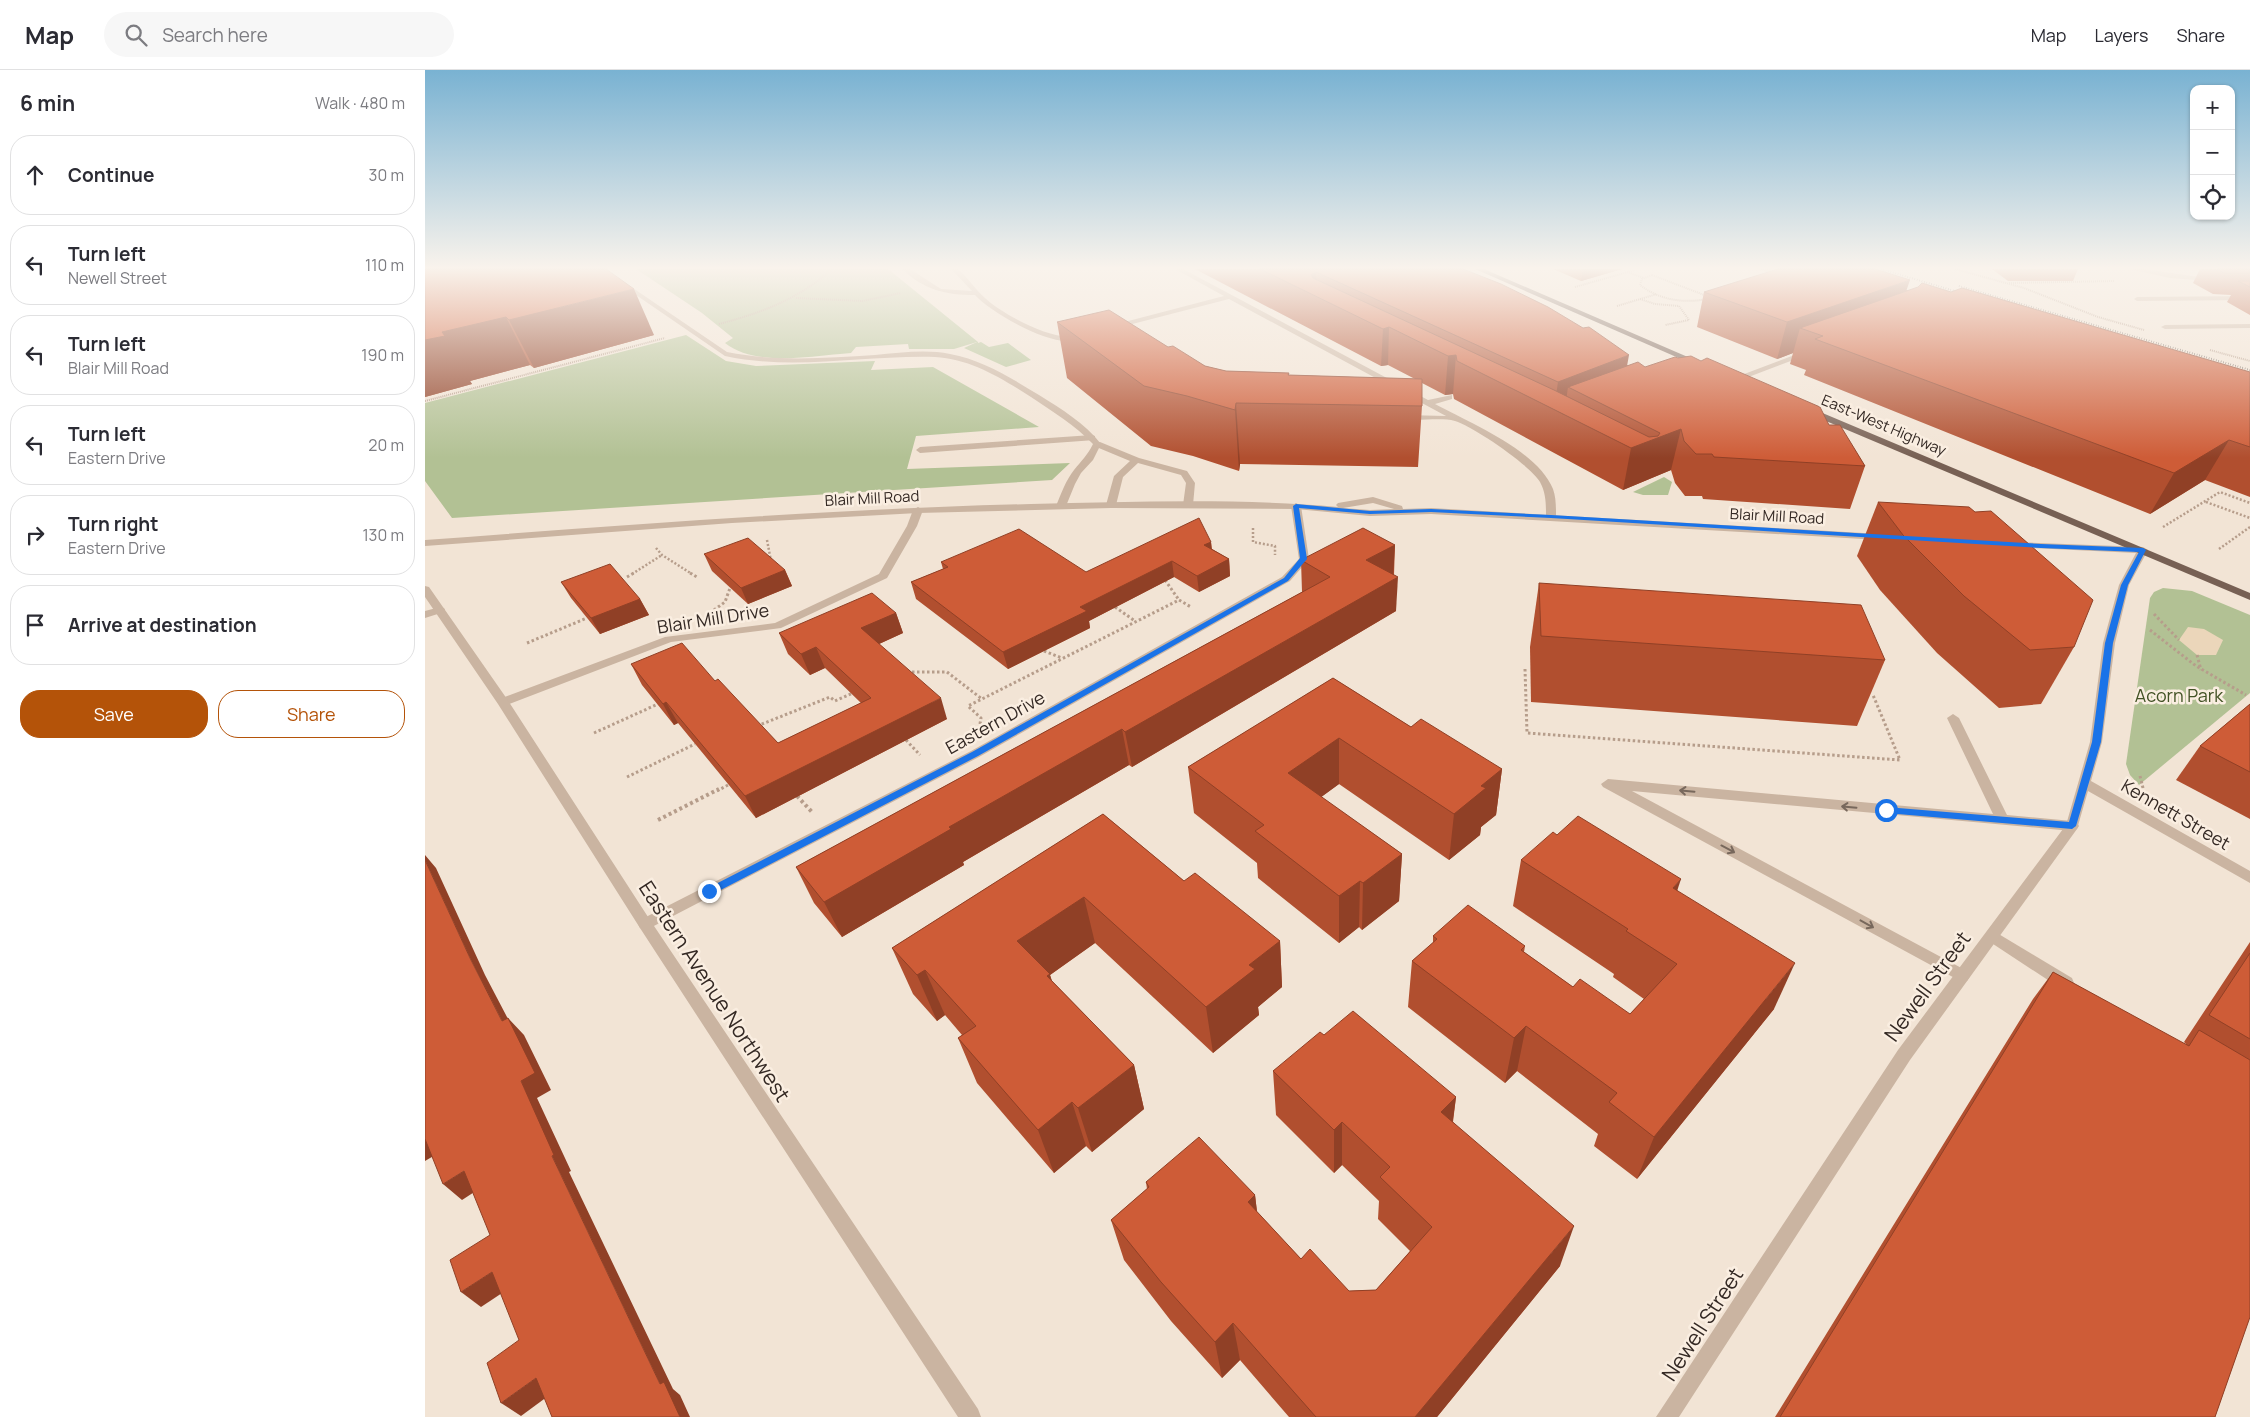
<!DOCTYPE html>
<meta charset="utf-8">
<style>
:root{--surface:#fff;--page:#f7f7f7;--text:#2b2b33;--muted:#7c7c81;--line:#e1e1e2;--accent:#b45309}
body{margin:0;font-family:Manrope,sans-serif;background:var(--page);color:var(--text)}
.controls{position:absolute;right:15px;top:15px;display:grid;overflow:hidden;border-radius:10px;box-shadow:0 1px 4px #0004}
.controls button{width:45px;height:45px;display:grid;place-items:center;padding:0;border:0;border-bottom:1px solid var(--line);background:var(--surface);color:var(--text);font:25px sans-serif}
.stop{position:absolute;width:15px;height:15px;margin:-11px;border:4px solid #1a73e8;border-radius:50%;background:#fff}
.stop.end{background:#1a73e8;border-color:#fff;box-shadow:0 1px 5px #0008}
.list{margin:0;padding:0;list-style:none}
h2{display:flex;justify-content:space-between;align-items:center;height:65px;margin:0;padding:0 20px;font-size:21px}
h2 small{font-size:16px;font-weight:400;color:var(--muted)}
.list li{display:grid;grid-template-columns:32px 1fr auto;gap:15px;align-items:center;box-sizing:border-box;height:80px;margin:0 10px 10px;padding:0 10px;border:1px solid var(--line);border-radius:20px}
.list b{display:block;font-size:19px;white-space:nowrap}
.list p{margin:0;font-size:16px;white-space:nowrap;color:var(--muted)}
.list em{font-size:16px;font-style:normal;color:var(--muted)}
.actions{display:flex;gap:10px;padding:15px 20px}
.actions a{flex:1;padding:11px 0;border:1px solid var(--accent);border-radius:20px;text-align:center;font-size:18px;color:var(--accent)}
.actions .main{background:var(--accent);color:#fff}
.icon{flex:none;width:28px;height:28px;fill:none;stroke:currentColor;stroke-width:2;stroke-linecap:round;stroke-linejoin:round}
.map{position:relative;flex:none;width:1825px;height:1347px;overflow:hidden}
header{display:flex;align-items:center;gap:30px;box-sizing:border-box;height:70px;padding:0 25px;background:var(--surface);border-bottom:1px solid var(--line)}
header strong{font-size:24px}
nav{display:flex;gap:28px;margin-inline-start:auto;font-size:18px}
.search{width:350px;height:45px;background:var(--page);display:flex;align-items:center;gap:12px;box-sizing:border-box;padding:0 18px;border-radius:28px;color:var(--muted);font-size:19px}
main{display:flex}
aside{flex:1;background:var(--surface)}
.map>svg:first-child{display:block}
.green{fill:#b2c194}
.plaza{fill:#ebd6ba}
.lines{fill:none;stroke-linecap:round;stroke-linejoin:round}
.path-far3{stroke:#b69d8b;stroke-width:2;stroke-dasharray:1 1;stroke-linecap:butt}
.path-far2{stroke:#b69d8b;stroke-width:2.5;stroke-dasharray:2 2;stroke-linecap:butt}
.path-far1{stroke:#b69d8b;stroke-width:3;stroke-dasharray:2.5 2.5;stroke-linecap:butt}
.path{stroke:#b69d8b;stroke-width:4;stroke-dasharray:3 3;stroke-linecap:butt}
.service{fill:#cab4a1;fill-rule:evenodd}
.minor{fill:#cab4a1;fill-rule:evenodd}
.tertiary{fill:#cab4a1;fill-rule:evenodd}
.primary{fill:#776054;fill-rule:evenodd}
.rail{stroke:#342924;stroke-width:2;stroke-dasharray:0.5 2;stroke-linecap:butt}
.wall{fill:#b14f2f}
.shaded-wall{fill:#904026}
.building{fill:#ce5c37;stroke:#904026}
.oneway{stroke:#78685c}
.route{fill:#1a73e8}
.labels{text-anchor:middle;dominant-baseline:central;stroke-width:5;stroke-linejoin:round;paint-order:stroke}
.far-street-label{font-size:15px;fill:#342924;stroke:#faeee1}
.street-label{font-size:18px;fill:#342924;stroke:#faeee1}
.park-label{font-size:18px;fill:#435326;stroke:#faeee1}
.near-street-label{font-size:21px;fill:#342924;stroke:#faeee1}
</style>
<header>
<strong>Map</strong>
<div class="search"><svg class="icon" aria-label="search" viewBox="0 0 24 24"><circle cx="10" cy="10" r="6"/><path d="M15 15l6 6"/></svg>Search here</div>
<nav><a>Map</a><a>Layers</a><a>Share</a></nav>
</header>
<main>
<aside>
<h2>6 min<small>Walk · 480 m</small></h2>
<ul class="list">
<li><svg class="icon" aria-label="ahead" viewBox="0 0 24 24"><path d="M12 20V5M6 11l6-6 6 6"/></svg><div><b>Continue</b></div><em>30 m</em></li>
<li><svg class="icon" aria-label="left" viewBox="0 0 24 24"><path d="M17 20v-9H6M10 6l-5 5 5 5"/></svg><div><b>Turn left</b><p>Newell Street</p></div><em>110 m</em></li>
<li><svg class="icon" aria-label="left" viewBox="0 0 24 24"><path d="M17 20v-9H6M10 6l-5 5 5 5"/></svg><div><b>Turn left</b><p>Blair Mill Road</p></div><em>190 m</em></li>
<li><svg class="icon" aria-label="left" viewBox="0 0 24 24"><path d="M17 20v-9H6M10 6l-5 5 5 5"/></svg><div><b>Turn left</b><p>Eastern Drive</p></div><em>20 m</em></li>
<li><svg class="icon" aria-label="right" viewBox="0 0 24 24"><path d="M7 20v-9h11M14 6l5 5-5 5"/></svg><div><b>Turn right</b><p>Eastern Drive</p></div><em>130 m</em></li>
<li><svg class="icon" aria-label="arrive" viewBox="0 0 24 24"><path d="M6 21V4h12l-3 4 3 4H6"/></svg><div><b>Arrive at destination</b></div></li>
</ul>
<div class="actions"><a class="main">Save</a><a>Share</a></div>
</aside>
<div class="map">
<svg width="1825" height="1347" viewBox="0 0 1825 1347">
<rect width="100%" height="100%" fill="#f2e4d5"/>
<g class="green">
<path d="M211,199H463L553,272V273L556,272L564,277L583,273L606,290L581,297L539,278L552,272L529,279H484L483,274L431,277L426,283L415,284C379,287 329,296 300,273L308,268L277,243Z"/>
<polygon points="261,265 301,291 331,296 450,291 446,300 508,297 614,357 491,366 482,399 645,393 627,410 27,448 0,411 0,333"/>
<polygon points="1239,407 1247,412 1243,425 1218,425 1208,422"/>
<polygon points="1738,518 1767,521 1825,545 1825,623 1714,715 1705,705 1701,694 1725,528 1729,522"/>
</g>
<polygon class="plaza" points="1763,557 1779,559 1798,570 1791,585 1772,585 1754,570"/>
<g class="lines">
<g class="path-far3">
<polyline points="1530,199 1599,218 1673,247 1719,260"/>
<polyline points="1202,202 1219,208"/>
<path d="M1227,205L1287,228C1261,234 1236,231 1215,215L1217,209Z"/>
<polyline points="1584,213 1690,211"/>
<polyline points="1150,217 1210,200"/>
<polyline points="371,228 437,231 476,223"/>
<polyline points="1215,229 1230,234 1254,236 1264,250 1240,255"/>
<polyline points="1192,236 1232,224"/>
<path d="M294,254C336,243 374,229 407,199"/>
<polyline points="1785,280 1825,291"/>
<polyline points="0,331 240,268"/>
</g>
<g class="path-far2">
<polyline points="1781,432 1825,448"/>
<polyline points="1738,457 1795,422 1825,433"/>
<polyline points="828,458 828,472 850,476 850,485"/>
<polyline points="342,470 346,491"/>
<polyline points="231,478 237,485 267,504"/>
<polyline points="1794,479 1825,457"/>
<polyline points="207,504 237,485"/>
</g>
<g class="path-far1">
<polyline points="265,503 272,507"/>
<polyline points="202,507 209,503"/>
<polyline points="740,510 754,530"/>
<polyline points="690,537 710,551"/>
<polyline points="289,540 300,532 305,518"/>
<polyline points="1729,544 1754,570"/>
<polyline points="1725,560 1771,596 1821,625"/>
<polyline points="102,573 162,548"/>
<polyline points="619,581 637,588"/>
<polyline points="1772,585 1776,600"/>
<polyline points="1100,599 1102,663 1475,690 1448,625"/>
<polyline points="482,602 522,602 557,629"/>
<polyline points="555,654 556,648 543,636 754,530 766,537"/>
<polyline points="332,656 405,627 410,631 430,622"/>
<polyline points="169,663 233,634"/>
<polyline points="481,670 495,685"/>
<polyline points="1715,706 1718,718"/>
<polyline points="202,707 270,674"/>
<polyline points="292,721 303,715"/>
</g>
<g class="path">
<polyline points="372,726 387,742"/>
<polyline points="233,750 294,719"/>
</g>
<g class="service">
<path d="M477,199H485L516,219L547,221L526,199H533C543,208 550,219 560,228C577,244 627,271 650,266L654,268C633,282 565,242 550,225C521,225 499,220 477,199Z"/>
<path d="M750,199H758L1003,330L1027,325V329L1010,334C1045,353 1112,380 1128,419C1131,427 1131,437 1131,446L1126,449L1121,446C1121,434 1121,423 1115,412C1105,395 1049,357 1030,351C1014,347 993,352 976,349V345H979L1021,346L804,229L688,259V255L799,226Z"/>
<polygon points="1333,199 1344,199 1362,206 1359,208"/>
<polygon points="1825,226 1825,230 1712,231 1709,229 1712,227"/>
<polygon points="1825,254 1825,258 1740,259 1736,257 1740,255"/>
<polygon points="1380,281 1387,283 1313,311 1306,309"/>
<polygon points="667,365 670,366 670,370 495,383 491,380 495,377"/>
<polygon points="669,372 675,372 714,388 762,401 770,413 768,435 763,438 758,435 761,413 756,405 713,393 698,407 691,435 686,438 683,437 681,435 689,406 705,391 669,376"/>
<polygon points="15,537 19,538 20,540 19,542 0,548 0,541"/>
<polygon points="1528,644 1534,648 1582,745 1647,751 1652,753 1654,756 1652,759 1647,761 1207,721 1542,901 1545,906 1542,911 1537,912 1178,717 1176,714 1183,709 1568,744 1522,648"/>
<polygon points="1567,860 1647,908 1649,913 1647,918 1641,920 1635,918 1562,870 1560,866 1562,862"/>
</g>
<g class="minor">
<polygon points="1704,199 1719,199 1788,209 1785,211 1745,208"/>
<path d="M195,212H199L302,282C352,292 400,288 450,285C474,283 501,279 525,284C558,290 586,308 614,325C636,339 660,353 676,374L668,390L656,403L650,414L641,436L639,438H633L631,436C636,424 641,410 649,400C657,390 662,386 668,374C650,355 628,342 606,327C576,308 546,289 510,287C439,285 370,301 300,286L195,214Z"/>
<polygon points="871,433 876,436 884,489 865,511 554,687 225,858 220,860 215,858 213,854 215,850 546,681 857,507 874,489 866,436"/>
<polygon points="493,437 498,440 492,456 462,508 356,558 246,572 82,635 78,636 72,632 74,629 240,567 350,553 454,504 482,456 488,440"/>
</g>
<g class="tertiary">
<path d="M948,427L977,436L978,439L1006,438L1455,464L1460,467L1455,470L1006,444L945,446L871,439L686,438L493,443L307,453L0,476V470C202,455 403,439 606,434C708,432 812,428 913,437L911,435L913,433ZM948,433L969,439L945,440L918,438Z"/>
<polygon points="1590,472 1718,477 1723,480 1704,515 1690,573 1677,672 1666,711 1825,801 1825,813 1663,721 1652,759 1485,990 1254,1347 1231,1347 1473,980 1641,755 1665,672 1678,573 1694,515 1711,483 1586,477 1585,475"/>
<polygon points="0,516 4,517 82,629 225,850 553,1339 556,1347 533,1347 215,858 73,634 0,527"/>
</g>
<g class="primary">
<polygon points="1050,199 1059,199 1279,294 1272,296"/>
<polygon points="1382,339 1388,339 1825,523 1825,530 1382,343"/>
</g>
<g class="rail">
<polyline points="1456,199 1543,225"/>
<polyline points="1534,216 1825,300"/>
</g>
</g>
<g class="wall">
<polygon points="0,199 229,265 109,298 105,295 45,311 47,314 0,327"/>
<polygon points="770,199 1038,199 1202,295 1220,297 1404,355 1440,396 1425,439 1278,429 1277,426 1260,426 1250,413 1246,400 1198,420 1029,329 1028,324 1020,325 997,313 997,336 993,397 815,394 814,401 768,386 726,376 642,308 632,252 743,277 780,296 801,301 864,303 864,305 990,309 963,295 956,296"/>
<polygon points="1128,199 1197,199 1156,211"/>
<polygon points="1567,199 1653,199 1648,211 1583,211"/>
<polygon points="1775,199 1825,199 1825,245 1802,232 1806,225 1788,224 1768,213"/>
<polygon points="1482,220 1526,222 1825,302 1825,427 1780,410 1725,444 1379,305 1381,300 1365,294 1368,283 1352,289 1272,257 1279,222"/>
<polygon points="1453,432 1649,577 1616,634 1574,638 1512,583 1455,520 1432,486"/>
<polygon points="786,472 787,479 804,489 805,506 774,522 749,507 664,551 665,558 583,599 491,529 486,512 518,499 516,492 661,502"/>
<polygon points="970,475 969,505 971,541 707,697 704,695 538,792 539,795 417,867 389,833 371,797 877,522 876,490"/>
<polygon points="279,484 360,500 367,516 323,534 287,501"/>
<polygon points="136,512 215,529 224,545 175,564 146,528"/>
<polygon points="1114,513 1460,590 1432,656 1106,632 1105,577"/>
<polygon points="471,543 478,563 454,574 522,649 331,748 253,653 249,655 217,615 206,594 290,611 353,673 436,633 400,598 385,605 363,584 354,563"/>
<polygon points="908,608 986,657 1077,699 1071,745 1056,757 1055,765 1024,790 914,714 896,727 977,784 974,831 937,860 934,857 914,873 833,808 832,793 769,743 763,697"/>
<polygon points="1825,634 1825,749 1751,710 1775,676"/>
<polygon points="678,744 759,811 855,871 857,917 833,937 834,945 788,983 670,873 625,905 627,911 709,995 719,1039 667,1082 661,1076 629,1103 552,1013 533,968 537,965 520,945 512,951 488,924 467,878"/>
<polygon points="1132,765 1252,820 1349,939 1212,1109 1169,1076 1173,1064 1092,1001 1080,1013 983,937 987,891 1008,873 1008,866 1100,876 1099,882 1148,917 1205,944 1219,929 1188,907 1189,904 1088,836 1096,790"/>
<polygon points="1825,872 1825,1246 1790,1347 1350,1347 1608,929 1628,902 1760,975 1761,974 1759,972"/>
<polygon points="899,965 1031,1027 1028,1052 1135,1196 1012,1347 864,1347 815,1290 797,1308 746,1251 699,1190 686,1150 722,1119 721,1112 830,1125 832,1142 876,1189 924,1221 951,1220 985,1181 953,1149 954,1131 917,1095 909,1103 851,1045 848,1001"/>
</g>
<g class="shaded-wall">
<polygon points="1158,199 1197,199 1156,211"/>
<polygon points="891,202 892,227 886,205"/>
<polygon points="1485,210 1473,245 1375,258 1368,283 1352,289 1362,252"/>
<polygon points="209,219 229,265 109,298 84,250"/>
<polygon points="81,247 105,295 45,311 47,314 0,327 0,270 17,262"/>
<polygon points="964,257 963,295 956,296 958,259"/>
<polygon points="1031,285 1028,324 1020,325 1023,286"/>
<polygon points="1204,285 1197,324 1143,317 1139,345 1129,339 1133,312"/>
<polygon points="811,333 815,394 814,401 810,340"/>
<polygon points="1256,359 1246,400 1198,420 1206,378"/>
<polygon points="1804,370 1780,410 1725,444 1749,403"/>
<polygon points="786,472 787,488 779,475"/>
<polygon points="970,475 968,508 941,490"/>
<polygon points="804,489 805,506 774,522 772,506"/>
<polygon points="747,491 749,507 664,551 665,558 583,599 578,582 655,537"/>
<polygon points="360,500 367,516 323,534 316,518"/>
<polygon points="973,507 971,541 707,697 700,662"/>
<polygon points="215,529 224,545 175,564 166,548"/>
<polygon points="471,543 478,563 443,579 436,558"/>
<polygon points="391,577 400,598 385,605 376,584"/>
<polygon points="516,628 522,649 331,748 320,726"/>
<polygon points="241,632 253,653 249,655 238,634"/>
<polygon points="697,659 704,695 538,792 539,795 417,867 399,832 524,757"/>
<polygon points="914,668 914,714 865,750 863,703"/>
<polygon points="1077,699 1071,745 1056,757 1055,765 1024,790 1029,744 1056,716"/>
<polygon points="977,784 974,831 937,860 938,813"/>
<polygon points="0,785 11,798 60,905 93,968 77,951 45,888 0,790"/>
<polygon points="1256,809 1241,855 1248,818"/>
<polygon points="935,811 934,857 914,873 914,826"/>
<polygon points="659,827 670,873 625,905 639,950 592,871"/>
<polygon points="855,871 857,917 833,937 834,945 788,983 781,937 824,895"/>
<polygon points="1370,893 1349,939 1212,1109 1229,1067"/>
<polygon points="500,900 520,945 512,951 492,905"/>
<polygon points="83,948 99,965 126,1020 112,1028 146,1101 144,1102 248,1319 255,1325 265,1347 255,1347 235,1314 127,1086 96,1011"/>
<polygon points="1101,956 1092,1001 1080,1013 1089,968"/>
<polygon points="709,995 719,1039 667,1082 653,1038"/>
<polygon points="1031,1027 1025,1071 1016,1042"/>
<polygon points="647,1032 661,1076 629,1103 613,1060"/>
<polygon points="917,1052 917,1095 909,1103 909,1060"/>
<polygon points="0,1066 17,1081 0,1091"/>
<polygon points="39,1101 57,1117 37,1130 18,1114"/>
<polygon points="830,1125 835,1167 823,1132"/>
<polygon points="1149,1156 1135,1196 1012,1347 990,1347"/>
<polygon points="67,1202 86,1217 56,1237 36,1222"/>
<polygon points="808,1253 815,1290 797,1308 790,1272"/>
<polygon points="111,1308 130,1321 96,1346 76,1333"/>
</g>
<g class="building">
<polygon points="0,199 181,199 209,219 84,250 81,247 17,262 20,266 0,270"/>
<polygon points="835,199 1038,199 1076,214 1123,237 1158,258 1164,257 1204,285 1133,312 891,202 886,205 888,208 1129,320 1224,367 1233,366 1235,363 1143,317 1213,292 1220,297 1250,287 1253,288 1266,286 1276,291 1282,288 1395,337 1404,355 1415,355 1440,396 1289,387 1287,384 1271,384 1259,371 1256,359 1206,378 1032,291 1031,285 1023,286 964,257 958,259"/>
<polygon points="1353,199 1450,199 1485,210 1362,252 1279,222"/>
<polygon points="1792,199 1825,199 1825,203 1799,203"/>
<polygon points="1813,211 1825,211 1825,217"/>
<polygon points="1497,213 1526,222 1537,218 1825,302 1825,377 1804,370 1749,403 1390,269 1398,266 1375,258 1493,217"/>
<polygon points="684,240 743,277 748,276 780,296 801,301 864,303 863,305 997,309 997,336 811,333 810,340 762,326 719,316 632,252"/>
<polygon points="1453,432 1544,437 1550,442 1566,441 1668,530 1649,577 1605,580 1539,526 1478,465"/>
<polygon points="774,448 786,472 779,475 804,489 772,506 747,491 655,537 662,541 578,582 486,512 523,497 516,492 594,459 661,502"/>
<polygon points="938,458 970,475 941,490 973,507 700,662 697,659 524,757 526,759 399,832 371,797 905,507 876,490"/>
<polygon points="323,468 360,500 316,518 279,484"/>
<polygon points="185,494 215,529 166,548 136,512"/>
<polygon points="1114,513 1436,535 1460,590 1116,566"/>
<polygon points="447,523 471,543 436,558 516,628 320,726 241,632 238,634 206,594 257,573 290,611 293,609 353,673 446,628 391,577 376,584 354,563"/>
<polygon points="908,608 986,657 996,649 1077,699 1056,716 1061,718 1029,744 914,668 863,703 977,784 938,813 935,811 914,826 830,761 839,755 763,697"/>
<polygon points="1825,634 1825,702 1775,676"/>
<polygon points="678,744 759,811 770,803 855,871 824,895 830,899 781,937 659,827 592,871 625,904 622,906 709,995 653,1038 647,1032 613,1060 533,968 551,956 500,900 492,905 467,878"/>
<polygon points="1153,746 1256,809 1248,818 1370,893 1229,1067 1184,1032 1192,1023 1101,956 1089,968 987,891 1012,869 1008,866 1043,835 1100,876 1096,880 1148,917 1155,909 1205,944 1252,894 1201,861 1203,859 1096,790 1128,762 1132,765"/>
<polygon points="0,790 45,888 77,951 83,948 110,1003 96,1011 129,1085 127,1086 235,1314 239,1312 255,1347 127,1347 111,1308 76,1333 62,1293 94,1270 67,1202 36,1222 25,1190 65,1165 39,1101 18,1114 0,1069"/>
<polygon points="1825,883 1825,969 1784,945"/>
<polygon points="1628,902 1764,976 1774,960 1825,990 1825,1247 1790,1347 1355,1347"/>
<polygon points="928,941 1031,1027 1016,1042 1149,1156 990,1347 891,1347 808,1253 790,1272 736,1212 686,1150 724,1117 721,1112 774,1067 830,1125 823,1132 876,1189 885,1179 924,1221 951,1220 1007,1157 955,1107 965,1097 917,1052 909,1060 848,1001 895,962 899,965"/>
</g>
<defs><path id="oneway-shaft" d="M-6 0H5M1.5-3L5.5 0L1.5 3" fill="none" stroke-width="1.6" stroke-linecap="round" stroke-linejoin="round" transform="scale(1.25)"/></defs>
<g class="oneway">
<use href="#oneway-shaft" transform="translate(1262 721) rotate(-175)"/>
<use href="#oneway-shaft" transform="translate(1424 737) rotate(-175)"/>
<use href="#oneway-shaft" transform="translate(1303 779) rotate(28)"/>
<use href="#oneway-shaft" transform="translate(1442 854) rotate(29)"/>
</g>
<linearGradient id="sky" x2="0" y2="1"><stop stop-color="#79b2d2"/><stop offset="0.51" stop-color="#f9f3ec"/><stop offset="1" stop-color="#f9f3ec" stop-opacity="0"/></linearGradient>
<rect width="1825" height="388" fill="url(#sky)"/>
<polygon class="route" points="871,434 945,441 1006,439 1126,445 1616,474 1718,478 1721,480 1703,515 1688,573 1676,672 1651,756 1647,759 1461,743 1457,740 1461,737 1644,752 1667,672 1680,573 1696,515 1714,482 1616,478 1126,448 1006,442 945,444 874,438 882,489 863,511 553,686 288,824 281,824 281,819 547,682 859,508 875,488 868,436"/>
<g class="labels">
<g class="far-street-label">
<text transform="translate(1459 355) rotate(23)">East-West Highway</text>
<text transform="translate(447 428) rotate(-3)">Blair Mill Road</text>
<text transform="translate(1352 446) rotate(3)">Blair Mill Road</text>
</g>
<g class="street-label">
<text transform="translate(288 548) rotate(-9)">Blair Mill Drive</text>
<text transform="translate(570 652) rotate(-29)">Eastern Drive</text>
<text transform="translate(1751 744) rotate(30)">Kennett Street</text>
</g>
<g class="park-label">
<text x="1754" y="625">Acorn Park</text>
</g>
<g class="near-street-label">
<text transform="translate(1502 916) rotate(-54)">Newell Street</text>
<text transform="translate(290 921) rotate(57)">Eastern Avenue Northwest</text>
<text transform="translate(1277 1254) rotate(-57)">Newell Street</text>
</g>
</g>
</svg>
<div class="controls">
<button>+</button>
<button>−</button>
<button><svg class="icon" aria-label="locate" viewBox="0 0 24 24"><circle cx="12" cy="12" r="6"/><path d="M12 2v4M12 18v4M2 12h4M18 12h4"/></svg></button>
</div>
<div class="stop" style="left:1461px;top:740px"></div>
<div class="stop end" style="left:284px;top:821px"></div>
</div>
</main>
